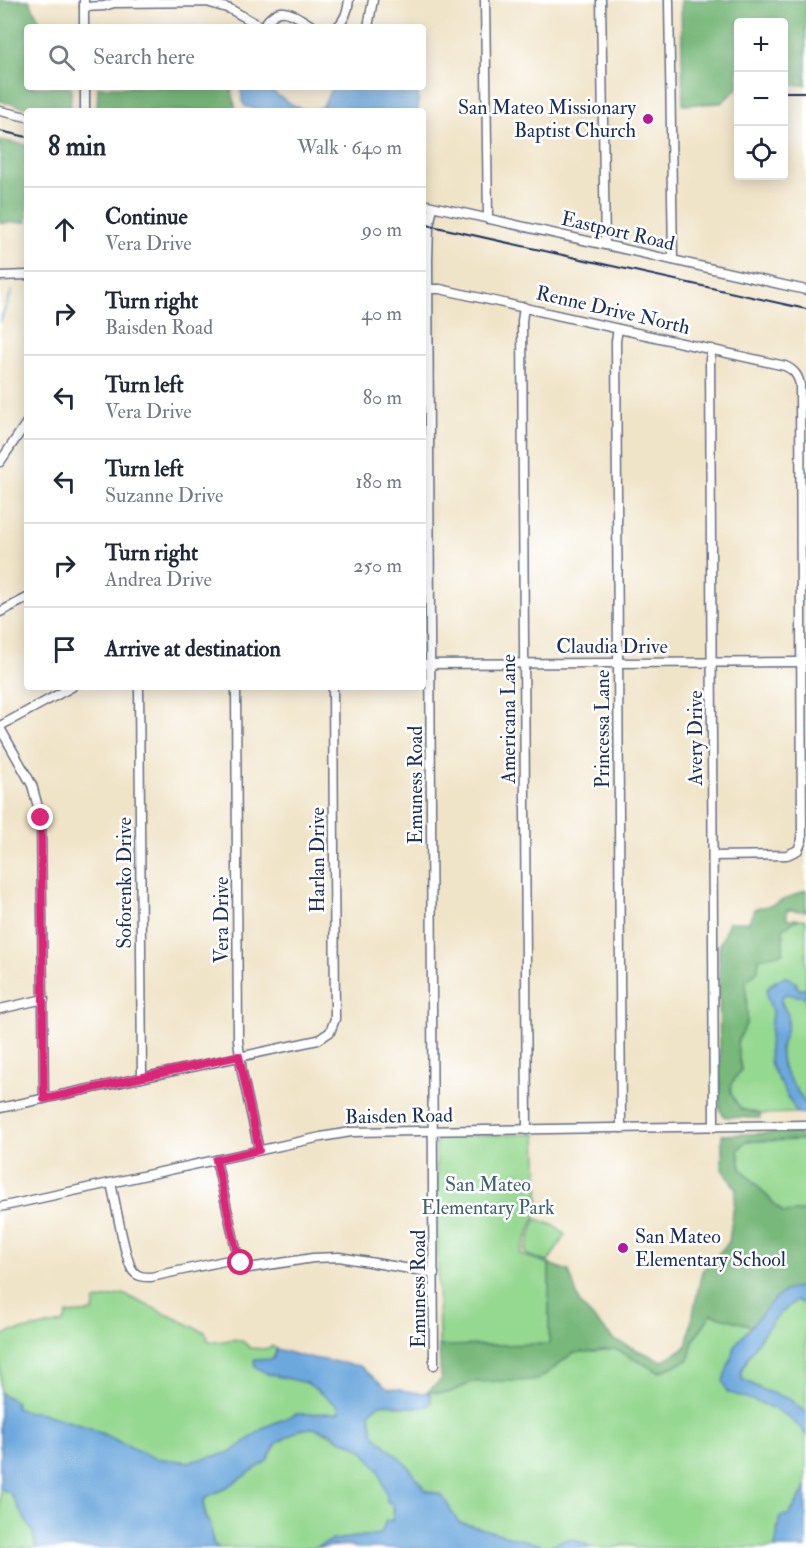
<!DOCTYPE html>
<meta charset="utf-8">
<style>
:root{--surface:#fff;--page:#f2f2f3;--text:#1f2937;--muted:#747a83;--line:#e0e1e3}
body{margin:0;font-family:"IM FELL Double Pica",serif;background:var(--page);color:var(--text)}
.controls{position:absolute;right:18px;top:18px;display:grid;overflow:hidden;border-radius:6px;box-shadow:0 3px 15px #0003}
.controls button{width:54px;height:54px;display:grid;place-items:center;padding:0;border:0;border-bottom:2px solid var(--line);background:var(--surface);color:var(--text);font:30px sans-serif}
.stop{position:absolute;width:18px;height:18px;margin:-14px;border:4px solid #db2777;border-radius:50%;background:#fff}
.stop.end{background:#db2777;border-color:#fff;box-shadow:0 2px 6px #0008}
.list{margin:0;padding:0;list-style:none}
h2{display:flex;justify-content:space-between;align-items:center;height:78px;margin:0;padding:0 24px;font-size:26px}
h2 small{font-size:20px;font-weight:400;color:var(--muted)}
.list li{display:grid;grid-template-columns:39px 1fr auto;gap:18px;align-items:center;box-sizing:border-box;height:84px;padding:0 24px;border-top:2px solid var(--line)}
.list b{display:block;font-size:22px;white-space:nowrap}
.list p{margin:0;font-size:20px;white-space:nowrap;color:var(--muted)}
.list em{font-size:20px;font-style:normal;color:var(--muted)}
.icon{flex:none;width:33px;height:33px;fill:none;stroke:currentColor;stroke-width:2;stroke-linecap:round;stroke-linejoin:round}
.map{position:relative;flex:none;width:806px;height:1548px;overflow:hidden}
.search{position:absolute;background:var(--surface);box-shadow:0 3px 15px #0003;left:24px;top:24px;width:402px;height:66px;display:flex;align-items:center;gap:15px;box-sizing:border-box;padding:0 21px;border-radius:6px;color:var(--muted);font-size:22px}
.panel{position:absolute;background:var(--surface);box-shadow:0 3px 15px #0003;left:24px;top:108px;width:402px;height:582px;border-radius:6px}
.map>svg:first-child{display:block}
.green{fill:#95d890;stroke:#588477;stroke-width:1.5}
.forest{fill:#78b87a;stroke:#4a746c;stroke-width:1.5}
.water{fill:#6da8dd;stroke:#446c9e;stroke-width:1.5}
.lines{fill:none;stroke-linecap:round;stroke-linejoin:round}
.stream{stroke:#6da8dd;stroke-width:2}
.minor-casing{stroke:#666e83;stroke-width:11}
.minor{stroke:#fff;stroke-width:8}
.rail{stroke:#1b2f5e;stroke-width:2}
.route{stroke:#db2777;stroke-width:8}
.poi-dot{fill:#b5179e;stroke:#fff;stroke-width:2}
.labels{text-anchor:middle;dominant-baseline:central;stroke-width:5;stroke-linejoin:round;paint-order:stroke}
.poi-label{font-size:20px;fill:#1b2f5e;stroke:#fff;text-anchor:end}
.street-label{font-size:20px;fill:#1b2f5e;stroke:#fff}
.park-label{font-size:20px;fill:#40626d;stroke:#fff}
</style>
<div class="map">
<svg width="806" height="1548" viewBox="0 0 806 1548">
<rect width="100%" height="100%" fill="#fff"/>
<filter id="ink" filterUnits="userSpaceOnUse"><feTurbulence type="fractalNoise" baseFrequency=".0167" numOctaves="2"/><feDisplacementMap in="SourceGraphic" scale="12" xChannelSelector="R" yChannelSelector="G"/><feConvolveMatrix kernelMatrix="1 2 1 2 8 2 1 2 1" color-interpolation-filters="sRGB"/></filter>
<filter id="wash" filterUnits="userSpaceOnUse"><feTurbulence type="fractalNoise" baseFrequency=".008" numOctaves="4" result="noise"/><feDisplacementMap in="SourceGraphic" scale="24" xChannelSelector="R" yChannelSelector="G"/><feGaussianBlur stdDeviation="1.35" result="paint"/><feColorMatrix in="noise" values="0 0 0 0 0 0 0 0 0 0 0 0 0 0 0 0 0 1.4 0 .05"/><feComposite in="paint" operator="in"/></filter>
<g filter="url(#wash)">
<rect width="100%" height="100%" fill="#f0e4c8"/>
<g class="green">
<path d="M799,919L806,920V987L801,990L788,977L781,978L769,985L767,997L772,1011L769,1049L771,1066L797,1113L760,1114L741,1109C727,1090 727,1089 741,1070L737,1043L747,1022L746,980L758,970L759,958L783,927Z"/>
<path d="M786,994L806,997V1105C793,1092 780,1069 781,1051C781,1040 788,1030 788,1019C788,1011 781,1005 781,997Z"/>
<polygon points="536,1134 539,1207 520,1254 549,1264 549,1344 439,1346 436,1136"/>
<polygon points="806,1140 806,1211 783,1213 741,1168 738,1150 746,1141"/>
<polygon points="536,1219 555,1226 565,1235 548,1262 529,1256 525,1251"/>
<path d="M123,1294L205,1332L209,1341C229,1345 235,1331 250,1348L265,1349L272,1346L277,1349L268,1374L307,1383L339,1407V1413L296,1414L265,1427L232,1452L189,1462L154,1458L90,1428L38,1412H28L15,1408L16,1402L0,1393V1337L11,1332L63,1323L67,1314L93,1312L95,1301Z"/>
<path d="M796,1301L806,1304V1413L789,1399L765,1391L742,1379L741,1372C754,1344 770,1319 796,1301Z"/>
<path d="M711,1314L752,1326L736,1344L727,1392C756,1401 788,1409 806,1435V1487L790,1514L777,1527L778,1534L775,1546L776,1548H636L629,1544L615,1548H593L579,1541L548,1547L458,1522L442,1495L425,1490L408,1466L373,1434L370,1413C383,1396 388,1407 404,1407C412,1407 423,1400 431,1396L427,1392L448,1393L473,1382L538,1380L573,1353L615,1349L659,1372L689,1360L693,1341Z"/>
<path d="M313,1428C324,1431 329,1434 338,1439C343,1442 348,1442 352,1444C372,1453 388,1480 387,1502L391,1503C397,1516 390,1524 382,1534L334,1540L312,1548H219L213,1543C211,1528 206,1517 203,1502L208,1496L224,1489L265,1462L277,1443L301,1429Z"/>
<polygon points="0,1488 10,1493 33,1533 36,1548 0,1548"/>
</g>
<g class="forest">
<polygon points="0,0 29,0 43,27 27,27 27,87 71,87 70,111 40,111 0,101"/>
<polygon points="681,0 806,0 806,85 784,85 784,22 738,22 738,88 721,103 683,105"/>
<polygon points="98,87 231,87 236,111 97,111"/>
<polygon points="0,140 27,145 27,222 0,223"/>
<path d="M806,890V911L787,910V919H799L783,928V953L759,958L758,970L746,981L747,1022L737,1043L741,1070C727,1089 727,1090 741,1109L760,1114V1118L725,1117L720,1110L719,947L729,922H749L754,909L772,905Z"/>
<polygon points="795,1132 806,1140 746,1141 738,1150 741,1169 783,1213 806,1211 806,1285 785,1291 772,1302 752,1326 711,1314 693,1341 689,1360 659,1372 615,1349 573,1353 538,1380 473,1382 448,1393 427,1392 441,1380 439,1346 549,1344 549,1264 569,1271 580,1304 614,1340 663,1361 686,1347 702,1271 729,1242 736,1189 722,1169 722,1135"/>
</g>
<g class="water">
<path d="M241,87C249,87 259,85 265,88C283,96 303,119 322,107L333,87H418V111H261L245,106L242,101Z"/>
<polygon points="788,977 797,983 795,985 801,990 806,987 806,997 786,994 781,997 781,1003 788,1015 787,1027 780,1049 782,1067 806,1105 806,1114 797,1113 771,1066 769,1049 772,1011 767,997 767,989 781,978"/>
<path d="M803,1286L806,1288V1304L796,1301C770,1319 754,1345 741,1372L742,1379L765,1391L789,1399L806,1413V1435C788,1409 756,1401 727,1392L723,1381L736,1344L772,1302L785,1291Z"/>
<path d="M277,1349L301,1356L360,1366L387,1388L421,1393L427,1392L431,1396V1403L426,1407C419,1407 412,1408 406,1407C389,1405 383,1397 370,1413L373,1434L408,1466L425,1490L442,1495L458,1522L548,1547C568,1536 572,1537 593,1548H357L347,1545L312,1548L334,1540L381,1534L386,1520L392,1521L394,1509L391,1503L387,1502V1496L379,1471L365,1453L352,1443L340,1440L329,1432L313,1428L301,1429L277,1443L266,1462L224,1489L208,1496L203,1502L206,1520L211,1524L213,1543L219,1548H36L33,1533L10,1493L0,1488V1393L16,1402L15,1408L28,1412H38L90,1428L154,1458L189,1462L232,1452L265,1427L296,1414L339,1413V1407L307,1383L268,1374L255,1367L254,1360L273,1359Z"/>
<path d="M806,1487V1548H776L775,1546C778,1536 777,1527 780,1517L790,1514Z"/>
</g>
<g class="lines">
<polyline class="stream" points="0,322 12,291"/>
</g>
</g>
<g filter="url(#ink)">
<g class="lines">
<g class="minor-casing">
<g id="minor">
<polyline points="84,0 84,27"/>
<polyline points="485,0 488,219"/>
<polyline points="601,0 605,245"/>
<polyline points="669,0 673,260"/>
<polyline points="84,7 104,6 114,3 207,2 230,9 262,27"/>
<path d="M263,27C280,0 293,15 314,27"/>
<path d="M337,27C345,20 348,11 349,0"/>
<polyline points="368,27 373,0"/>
<polyline points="85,87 85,111"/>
<polyline points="0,111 27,117"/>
<polyline points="423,204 806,290"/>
<polyline points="433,207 429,226 428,260 434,1365"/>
<polyline points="0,276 27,275"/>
<path d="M428,289H440L785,366C794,370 798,375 800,385L802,840L798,850L787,855L713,856"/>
<polyline points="524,307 522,321 527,1130"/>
<polyline points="618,329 616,341 621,1128"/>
<polyline points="712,349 710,359 714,1127"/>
<polyline points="0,462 27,422"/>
<polyline points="0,612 27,598"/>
<polyline points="423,664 802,662"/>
<polyline points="139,687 142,1078"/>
<polyline points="236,687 238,1040 242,1072 259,1150"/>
<polyline points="0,726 72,687"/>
<polyline points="0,728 32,785 41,818 44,1099"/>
<polyline points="0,1009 44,999"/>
<polyline points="0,1108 318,1040 330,1032 335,1019 333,687"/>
<polyline points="216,1160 238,1258 241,1263 249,1268 313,1258 339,1257 434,1273"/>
<path d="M111,1183C115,1199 125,1261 133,1271C138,1277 144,1277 151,1277L238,1258"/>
<polyline points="0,1207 321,1137 351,1132 806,1125"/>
</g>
</g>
<use href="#minor" class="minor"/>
<g class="rail">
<polyline points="784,92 806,92"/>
<polyline points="0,131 27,137"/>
<polyline points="423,224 806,309"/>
</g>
</g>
</g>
<g class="lines" filter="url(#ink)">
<polyline class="route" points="41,818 44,1099 239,1056 259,1150 216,1160 238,1258 241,1263"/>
</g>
<g class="poi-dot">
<circle cx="648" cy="119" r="6"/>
<circle cx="623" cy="1248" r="6"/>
</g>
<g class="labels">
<g class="poi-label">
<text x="636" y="107">San Mateo Missionary<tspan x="636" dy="23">Baptist Church</tspan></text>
<text x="635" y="1236" text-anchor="start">San Mateo<tspan x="635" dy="23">Elementary School</tspan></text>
</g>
<g class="street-label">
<text transform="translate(618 231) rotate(13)">Eastport Road</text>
<text transform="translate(613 310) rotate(13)">Renne Drive North</text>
<text x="612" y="646">Claudia Drive</text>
<text transform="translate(508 719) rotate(-90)">Americana Lane</text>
<text transform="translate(602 729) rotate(-90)">Princessa Lane</text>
<text transform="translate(695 738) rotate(-90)">Avery Drive</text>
<text transform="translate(415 785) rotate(-90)">Emuness Road</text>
<text transform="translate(317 860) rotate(-90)">Harlan Drive</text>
<text transform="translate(124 883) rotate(-90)">Soforenko Drive</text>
<text transform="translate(221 920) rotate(-90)">Vera Drive</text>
<text transform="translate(399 1116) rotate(-1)">Baisden Road</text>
<text transform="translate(418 1289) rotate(-90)">Emuness Road</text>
</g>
<g class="park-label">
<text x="488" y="1184">San Mateo<tspan x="488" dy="23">Elementary Park</tspan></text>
</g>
</g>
</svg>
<div class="controls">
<button>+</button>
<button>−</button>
<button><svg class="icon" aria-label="locate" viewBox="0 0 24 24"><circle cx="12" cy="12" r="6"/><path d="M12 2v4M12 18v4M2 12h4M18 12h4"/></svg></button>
</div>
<div class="stop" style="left:241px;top:1263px"></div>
<div class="stop end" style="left:41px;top:818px"></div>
<div class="search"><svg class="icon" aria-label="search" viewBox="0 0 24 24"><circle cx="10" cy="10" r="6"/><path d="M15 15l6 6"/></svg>Search here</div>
<section class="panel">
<h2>8 min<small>Walk · 640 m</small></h2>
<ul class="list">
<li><svg class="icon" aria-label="ahead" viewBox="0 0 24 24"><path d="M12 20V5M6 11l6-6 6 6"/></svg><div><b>Continue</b><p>Vera Drive</p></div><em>90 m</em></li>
<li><svg class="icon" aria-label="right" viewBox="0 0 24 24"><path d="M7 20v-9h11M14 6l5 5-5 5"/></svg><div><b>Turn right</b><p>Baisden Road</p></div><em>40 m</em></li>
<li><svg class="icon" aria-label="left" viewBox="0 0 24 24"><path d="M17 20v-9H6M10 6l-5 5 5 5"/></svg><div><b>Turn left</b><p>Vera Drive</p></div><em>80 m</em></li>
<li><svg class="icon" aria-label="left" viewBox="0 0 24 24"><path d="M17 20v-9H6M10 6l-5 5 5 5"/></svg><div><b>Turn left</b><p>Suzanne Drive</p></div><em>180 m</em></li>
<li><svg class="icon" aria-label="right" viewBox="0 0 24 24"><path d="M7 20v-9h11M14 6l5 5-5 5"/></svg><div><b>Turn right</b><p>Andrea Drive</p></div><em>250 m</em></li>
<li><svg class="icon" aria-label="arrive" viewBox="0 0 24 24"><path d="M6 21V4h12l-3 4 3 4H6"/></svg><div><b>Arrive at destination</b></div></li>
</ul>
</section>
</div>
